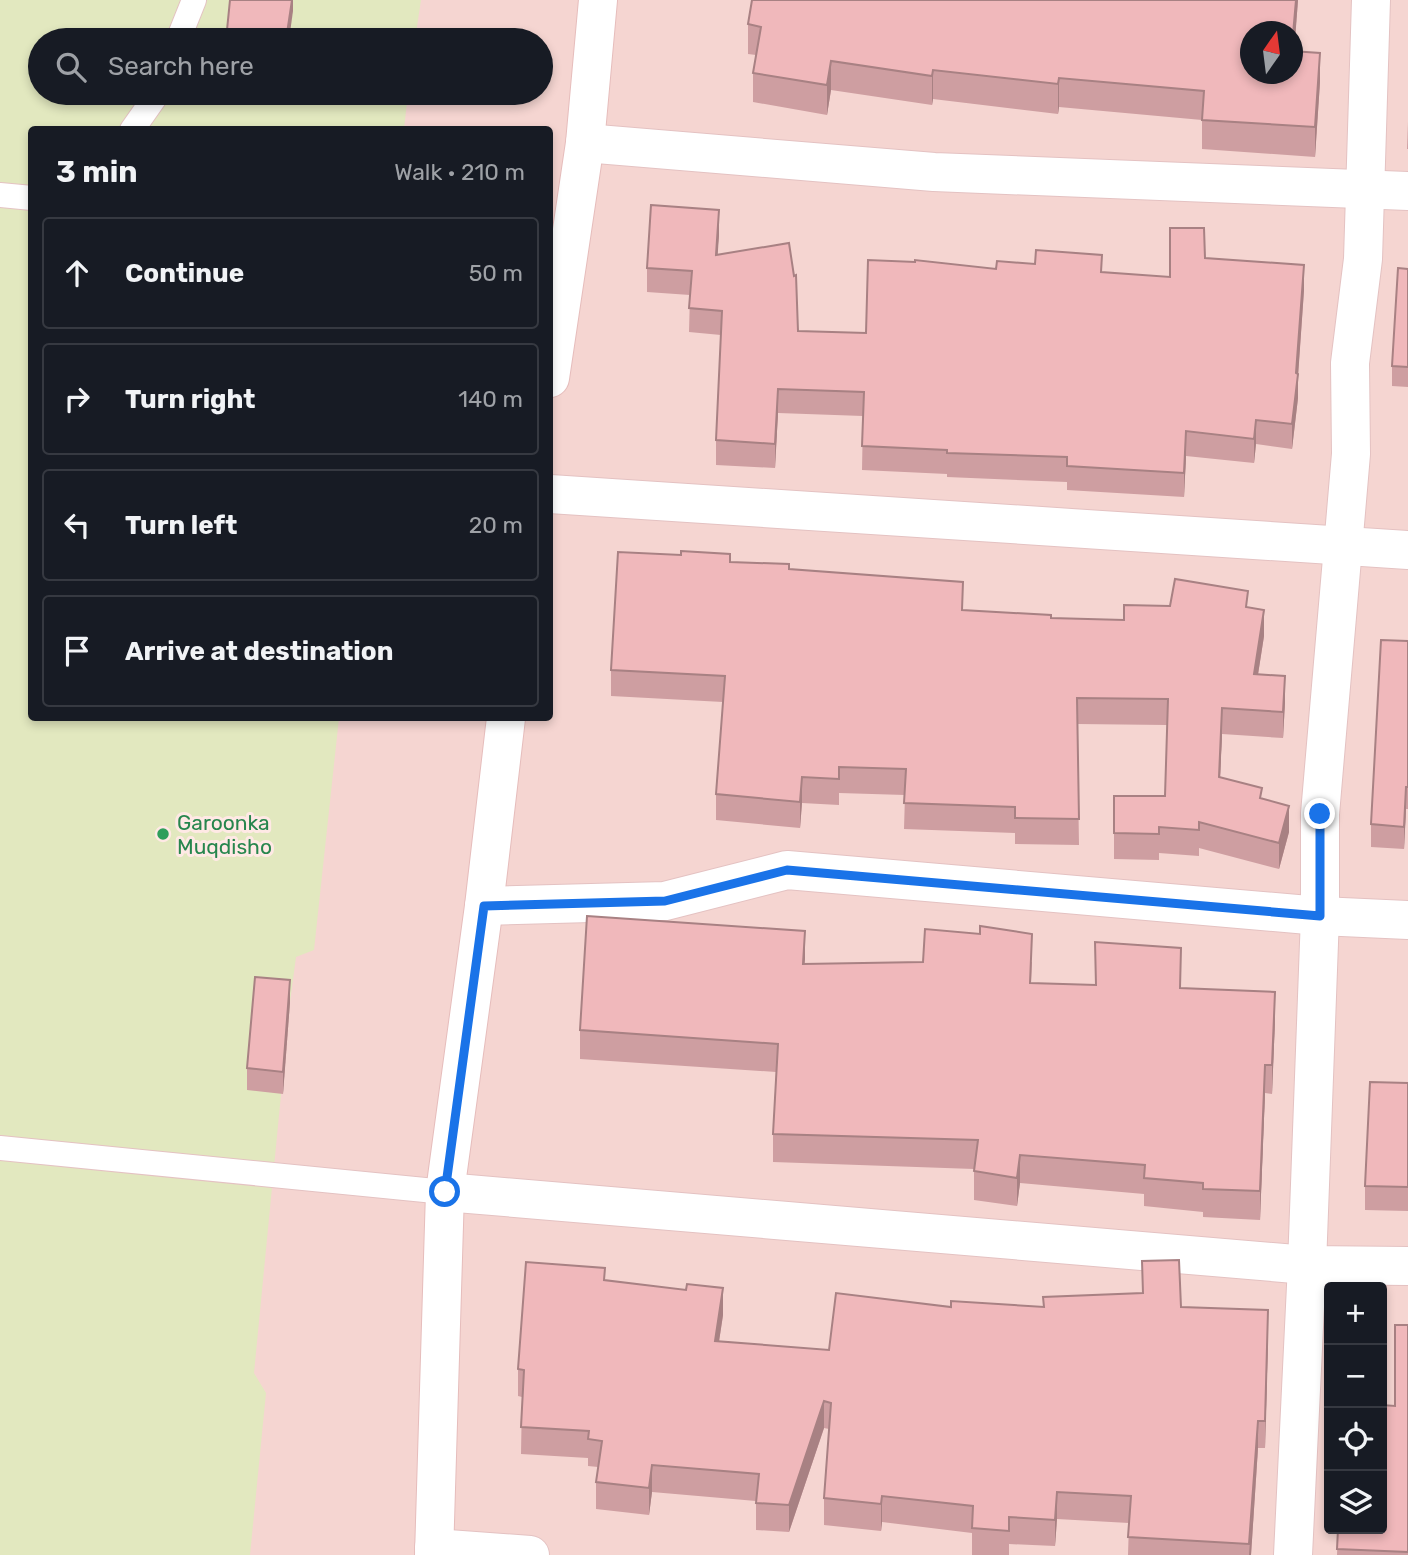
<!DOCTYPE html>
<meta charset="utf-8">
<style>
:root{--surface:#171b24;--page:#242831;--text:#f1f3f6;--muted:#9ea1a6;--line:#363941}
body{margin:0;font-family:Rubik,sans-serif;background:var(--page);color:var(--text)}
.controls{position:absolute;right:21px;bottom:21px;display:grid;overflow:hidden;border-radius:7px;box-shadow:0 4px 10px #0003}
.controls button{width:63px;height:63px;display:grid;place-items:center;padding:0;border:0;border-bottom:2px solid var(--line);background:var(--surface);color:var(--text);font:35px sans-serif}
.compass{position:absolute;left:1240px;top:21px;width:63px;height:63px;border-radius:50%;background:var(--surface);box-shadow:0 4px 10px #0003;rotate:14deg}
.stop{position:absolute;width:21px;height:21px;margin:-16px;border:5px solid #1a73e8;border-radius:50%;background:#fff}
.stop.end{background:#1a73e8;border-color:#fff;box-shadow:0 2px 7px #0008}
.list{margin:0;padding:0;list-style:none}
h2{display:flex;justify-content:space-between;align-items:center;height:91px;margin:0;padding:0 28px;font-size:30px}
h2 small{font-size:23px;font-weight:400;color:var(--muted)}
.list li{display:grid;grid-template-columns:46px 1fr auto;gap:21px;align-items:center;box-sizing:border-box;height:112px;margin:0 14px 14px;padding:0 14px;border:2px solid var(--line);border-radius:7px}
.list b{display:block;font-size:26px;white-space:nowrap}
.list em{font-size:23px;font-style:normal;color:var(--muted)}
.icon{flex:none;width:38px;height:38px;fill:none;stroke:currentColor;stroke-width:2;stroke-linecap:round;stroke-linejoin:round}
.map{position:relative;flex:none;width:1408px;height:1555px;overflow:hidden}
.search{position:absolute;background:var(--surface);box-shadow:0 4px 10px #0003;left:28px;top:28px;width:525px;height:77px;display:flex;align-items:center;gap:18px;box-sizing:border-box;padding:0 24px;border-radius:38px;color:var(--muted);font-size:26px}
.panel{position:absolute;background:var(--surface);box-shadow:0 4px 10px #0003;left:28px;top:126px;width:525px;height:595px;border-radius:7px}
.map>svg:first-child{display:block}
.residential{fill:#f5d5d1;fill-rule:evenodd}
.green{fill:#e2e8bf}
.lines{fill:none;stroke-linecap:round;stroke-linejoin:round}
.lane-casing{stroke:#e4c2c2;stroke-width:26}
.street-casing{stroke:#e4c2c2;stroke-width:40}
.secondary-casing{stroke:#e6bdbc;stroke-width:40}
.lane{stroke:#fff;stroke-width:24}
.street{stroke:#fff;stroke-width:38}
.secondary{stroke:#fff;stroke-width:38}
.wall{fill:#ce9ea1}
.shaded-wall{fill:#a88183}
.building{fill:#f0b8bb;stroke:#a88183;stroke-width:2}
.route{stroke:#1a73e8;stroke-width:9}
.leisure-dot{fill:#2e9e5b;stroke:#ffe9e5;stroke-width:2.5}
.labels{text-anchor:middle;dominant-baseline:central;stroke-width:6;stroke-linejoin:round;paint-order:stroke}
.leisure-label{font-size:21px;fill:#27864d;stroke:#ffe9e5;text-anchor:start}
</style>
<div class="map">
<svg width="1408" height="1555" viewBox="0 0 1408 1555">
<rect width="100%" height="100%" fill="#fbe4e0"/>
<path class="residential" d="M0,0H1408V1555H0ZM1250,32H1292V74H1250ZM40,40H541V93H40ZM32,130H550V718H32ZM1329,1287H1382V1529H1329Z"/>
<polygon class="green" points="0,0 421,0 415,40 40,40 40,93 408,93 404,129 32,130 32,718 339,718 314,950 296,957 290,1002 254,1373 266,1393 250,1555 0,1555"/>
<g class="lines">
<g class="lane-casing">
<g id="lane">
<polyline points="178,40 194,0"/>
<polyline points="132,130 158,93"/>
<polyline points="0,195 32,198"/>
<polyline points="0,1148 445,1192"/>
</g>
</g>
<g class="street-casing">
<g id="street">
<polyline points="585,143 934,172 1408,191"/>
<polyline points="550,494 1408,550"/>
<polyline points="484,906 665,901 787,870 1320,916 1408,920"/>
<polyline points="445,1192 1307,1265 1408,1266"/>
<polyline points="434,1548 530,1555"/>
<polyline points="1293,1555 1307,1265 1320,916 1320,814 1351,454 1350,363 1363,259 1371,0"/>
</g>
</g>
<g class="secondary-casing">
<g id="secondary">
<polyline points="550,378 585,143 598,0"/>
<polyline points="434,1555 445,1192 484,906 506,718"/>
</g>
</g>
<use href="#lane" class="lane"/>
<use href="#street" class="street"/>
<use href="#secondary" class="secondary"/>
</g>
<g class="wall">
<polygon points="752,0 1298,0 1294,51 1320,82 1315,157 1202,149 1202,120 1059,107 1058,114 933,99 932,105 831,90 827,115 753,102 753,73 756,55 748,54 748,24"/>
<polygon points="223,93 281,93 280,103 223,96"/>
<polygon points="1408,122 1408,149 1407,149"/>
<polygon points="719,235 717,255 798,331 866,333 996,269 1102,273 1170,277 1205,258 1304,290 1298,374 1298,398 1292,449 1256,444 1254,463 1186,456 1184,497 1067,490 1067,482 947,477 947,474 862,470 863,416 778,413 775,468 716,465 716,440 721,335 689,332 690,295 647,292 647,268"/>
<polygon points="1408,269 1408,387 1392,386 1392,366"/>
<polygon points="730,562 789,569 963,610 1051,618 1124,620 1248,607 1264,636 1258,674 1285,702 1283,738 1222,734 1220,777 1262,799 1289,832 1279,869 1199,848 1199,856 1159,853 1159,860 1114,859 1114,796 1165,796 1167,725 1077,724 1079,845 1015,844 1015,833 904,829 905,795 839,793 839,805 802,803 800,828 716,820 716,794 723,702 611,696 611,670"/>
<polygon points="1408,641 1408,809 1406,809 1404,849 1371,847 1371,824"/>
<polygon points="1032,962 1031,983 1180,988 1275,1020 1272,1094 1265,1093 1260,1220 1203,1217 1203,1212 1144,1206 1144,1194 1020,1183 1017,1206 974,1200 974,1169 773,1162 773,1134 776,1072 580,1059 580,1030 805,964"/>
<polygon points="290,1002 283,1094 247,1090 247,1068"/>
<polygon points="1408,1083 1408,1211 1365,1210 1365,1186"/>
<polygon points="1142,1261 1181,1307 1268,1337 1265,1448 1258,1448 1251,1555 1128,1555 1129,1523 1057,1519 1055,1546 1009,1544 1009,1555 972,1555 972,1533 882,1522 881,1531 824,1525 824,1498 829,1429 824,1428 789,1532 756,1530 756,1501 652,1492 649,1515 596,1509 596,1482 598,1467 588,1466 588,1458 521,1454 522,1397 518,1396 518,1369 605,1280 723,1315 719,1341 829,1350 951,1307 1043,1307 1043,1297 1142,1293"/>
<polygon points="1408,1325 1408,1555 1337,1555 1338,1529 1382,1529"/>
</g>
<g class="shaded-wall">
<polygon points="292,0 293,0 293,11 289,40 286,40"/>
<polygon points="1296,0 1298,0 1292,80 1292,46"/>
<polygon points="1320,53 1320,82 1315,157 1315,127"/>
<polygon points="831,61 831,90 827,115 827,85"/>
<polygon points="933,70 933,99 932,105 932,76"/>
<polygon points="1059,78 1059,107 1058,114 1058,84"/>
<polygon points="719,210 719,235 716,280 716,255"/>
<polygon points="1304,265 1304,290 1298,377 1298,374 1298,398 1292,449 1292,424"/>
<polygon points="778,389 778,413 775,468 775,444"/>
<polygon points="1256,420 1256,444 1254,463 1254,439"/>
<polygon points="1186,431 1186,456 1184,497 1184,473"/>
<polygon points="1264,610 1264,636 1254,700 1254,674"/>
<polygon points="1285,676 1285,702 1283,738 1283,712"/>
<polygon points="1222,708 1222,734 1219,803 1219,777"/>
<polygon points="802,777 802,803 800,828 800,802"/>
<polygon points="1406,787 1406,809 1404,849 1404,827"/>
<polygon points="1289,806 1289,832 1279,869 1279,843"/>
<polygon points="805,931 805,959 803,993 803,964"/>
<polygon points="290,980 290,1002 283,1094 283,1072"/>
<polygon points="1275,992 1275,1020 1272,1094 1272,1065"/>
<polygon points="1265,1065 1265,1093 1260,1220 1260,1191"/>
<polygon points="1020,1155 1020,1183 1017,1206 1017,1178"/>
<polygon points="723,1288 723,1315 715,1368 715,1341"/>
<polygon points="1268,1310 1268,1337 1265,1448 1265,1421"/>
<polygon points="824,1401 824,1428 789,1532 789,1505"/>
<polygon points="1258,1421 1258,1448 1251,1555 1249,1555"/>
<polygon points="652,1465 652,1492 649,1515 649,1488"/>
<polygon points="1057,1492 1057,1519 1055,1546 1055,1520"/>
<polygon points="882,1496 882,1522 881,1531 881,1504"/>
</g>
<g class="building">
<polygon points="230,0 292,0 286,40 226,40"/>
<polygon points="752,0 1296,0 1292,46 1292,32 1250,32 1250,74 1292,74 1292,51 1320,53 1315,127 1202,120 1204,91 1059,78 1058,84 933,70 932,76 831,61 827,85 753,73 761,27 748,24"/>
<polygon points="651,205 719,210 716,255 789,243 794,276 796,275 798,331 866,333 868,260 915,262 915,260 996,269 997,261 1035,264 1036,250 1102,255 1101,272 1170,277 1170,228 1204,228 1205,258 1304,265 1296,373 1298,374 1292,424 1256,420 1254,439 1186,431 1184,473 1067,466 1067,457 947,453 947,450 862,446 864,392 778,389 775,444 716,440 722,311 689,308 692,271 647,268"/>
<polygon points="1398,268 1408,269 1408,367 1392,366"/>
<polygon points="681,551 730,554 730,562 789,564 789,569 963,582 962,610 1051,615 1051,618 1124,620 1124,605 1170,606 1175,579 1248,591 1246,607 1264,610 1254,674 1285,676 1283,712 1222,708 1219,777 1262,788 1260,798 1289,806 1279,843 1199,822 1199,830 1159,827 1159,834 1114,833 1114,796 1165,796 1168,699 1077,698 1079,819 1015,818 1015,807 904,803 906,769 839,767 839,779 802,777 800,802 716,794 725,676 611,670 618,552 681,555"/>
<polygon points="1381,640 1408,641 1408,787 1406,787 1404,827 1371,824"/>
<polygon points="587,916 805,931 803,964 923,962 925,929 980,934 980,926 1032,934 1030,983 1096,985 1095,942 1181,948 1180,988 1275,992 1272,1065 1265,1065 1260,1191 1203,1189 1203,1183 1144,1178 1145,1165 1020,1155 1017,1178 974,1171 978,1140 773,1134 778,1044 580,1030"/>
<polygon points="255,977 290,980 283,1072 247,1068"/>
<polygon points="1370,1082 1408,1083 1408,1187 1365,1186"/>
<polygon points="1179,1260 1181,1307 1268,1310 1265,1421 1258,1421 1249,1544 1128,1537 1131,1496 1057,1492 1055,1520 1009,1517 1009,1531 972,1528 973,1506 882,1496 881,1504 824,1498 831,1403 824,1401 789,1505 756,1503 759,1474 652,1465 649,1488 596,1482 602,1441 588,1439 589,1431 521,1427 524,1370 518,1369 526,1262 605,1268 604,1280 686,1290 687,1284 723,1288 715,1341 829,1350 836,1293 951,1307 951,1301 1044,1307 1043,1297 1143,1293 1142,1261"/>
<polygon points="1395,1325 1408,1325 1408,1552 1337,1549 1338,1529 1382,1529 1382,1405 1395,1406"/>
</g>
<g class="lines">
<polyline class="route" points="445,1192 484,906 665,901 787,870 1320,916 1320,814"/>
</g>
<circle class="leisure-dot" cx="163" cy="834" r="7"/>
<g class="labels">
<g class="leisure-label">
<text x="177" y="822">Garoonka<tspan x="177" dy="24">Muqdisho</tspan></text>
</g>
</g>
</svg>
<div class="controls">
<button>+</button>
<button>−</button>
<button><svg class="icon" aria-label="locate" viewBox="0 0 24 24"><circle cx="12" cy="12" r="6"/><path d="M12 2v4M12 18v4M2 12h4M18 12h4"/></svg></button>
<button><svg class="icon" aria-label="layers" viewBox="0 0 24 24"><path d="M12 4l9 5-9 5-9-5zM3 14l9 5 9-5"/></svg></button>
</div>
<svg class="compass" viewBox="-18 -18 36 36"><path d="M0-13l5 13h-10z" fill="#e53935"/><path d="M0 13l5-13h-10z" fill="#9ea1a6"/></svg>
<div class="stop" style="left:445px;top:1192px"></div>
<div class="stop end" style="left:1320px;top:814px"></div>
<div class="search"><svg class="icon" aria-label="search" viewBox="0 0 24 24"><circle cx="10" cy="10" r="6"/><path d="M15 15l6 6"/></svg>Search here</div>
<section class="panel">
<h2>3 min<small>Walk · 210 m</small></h2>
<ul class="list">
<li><svg class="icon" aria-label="ahead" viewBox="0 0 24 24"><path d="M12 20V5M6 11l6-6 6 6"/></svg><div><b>Continue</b></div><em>50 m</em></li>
<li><svg class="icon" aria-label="right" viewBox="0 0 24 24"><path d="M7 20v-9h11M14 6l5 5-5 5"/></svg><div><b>Turn right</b></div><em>140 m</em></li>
<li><svg class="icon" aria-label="left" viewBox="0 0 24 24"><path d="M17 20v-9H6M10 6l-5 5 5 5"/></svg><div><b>Turn left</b></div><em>20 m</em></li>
<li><svg class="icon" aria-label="arrive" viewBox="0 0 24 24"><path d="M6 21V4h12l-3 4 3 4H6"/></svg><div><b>Arrive at destination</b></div></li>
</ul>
</section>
</div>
